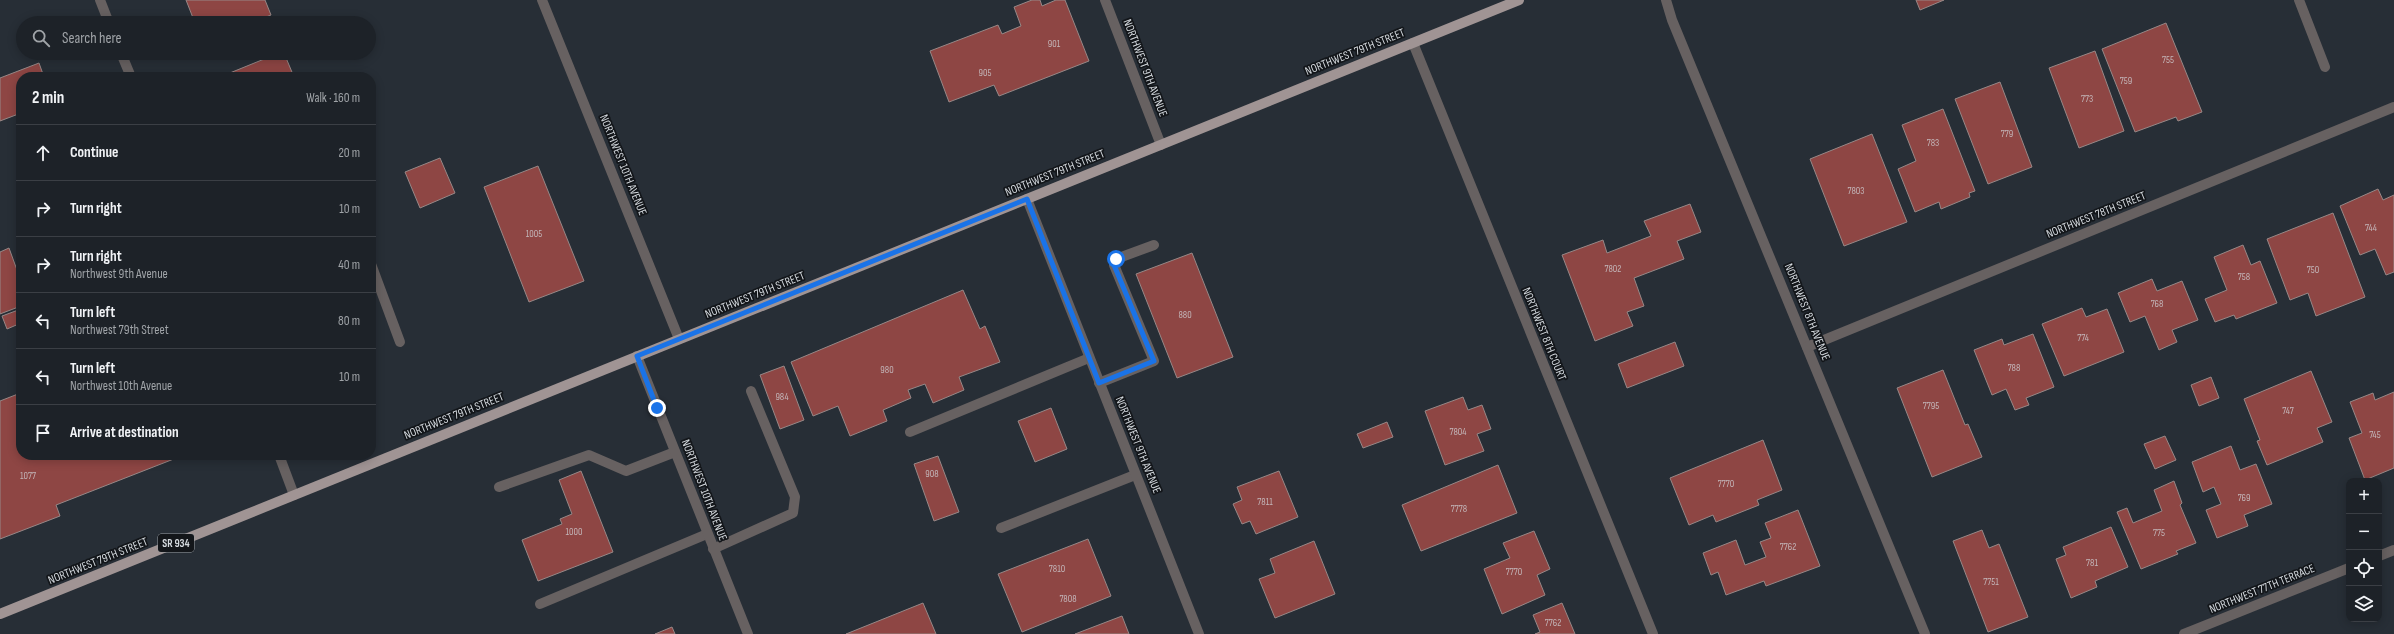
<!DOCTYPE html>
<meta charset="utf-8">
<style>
:root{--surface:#1d2228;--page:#252a30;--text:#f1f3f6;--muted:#a0a4a8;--line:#3b3f45}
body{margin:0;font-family:"Sofia Sans Condensed",sans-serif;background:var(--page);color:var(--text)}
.controls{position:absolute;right:12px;bottom:12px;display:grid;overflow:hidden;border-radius:8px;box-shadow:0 2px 10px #0003}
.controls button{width:36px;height:36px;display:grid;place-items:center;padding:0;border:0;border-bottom:1px solid var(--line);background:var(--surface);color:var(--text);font:20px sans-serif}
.stop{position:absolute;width:12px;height:12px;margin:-9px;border:3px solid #1a73e8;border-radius:50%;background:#fff}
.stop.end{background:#1a73e8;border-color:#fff;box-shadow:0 1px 4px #0008}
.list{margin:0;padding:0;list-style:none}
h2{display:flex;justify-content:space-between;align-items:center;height:52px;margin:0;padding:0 16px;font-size:17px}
h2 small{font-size:13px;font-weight:400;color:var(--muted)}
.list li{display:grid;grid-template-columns:26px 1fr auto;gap:12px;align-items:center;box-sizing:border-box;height:56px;padding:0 16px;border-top:1px solid var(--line)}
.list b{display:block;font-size:15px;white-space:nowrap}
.list p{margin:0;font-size:13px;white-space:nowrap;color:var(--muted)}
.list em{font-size:13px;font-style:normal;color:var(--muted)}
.icon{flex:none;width:22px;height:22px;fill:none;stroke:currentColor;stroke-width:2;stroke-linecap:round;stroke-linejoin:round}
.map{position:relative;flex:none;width:2394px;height:634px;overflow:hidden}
.search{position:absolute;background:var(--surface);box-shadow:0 2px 10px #0003;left:16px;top:16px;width:360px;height:44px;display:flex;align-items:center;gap:10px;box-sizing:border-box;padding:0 14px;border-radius:22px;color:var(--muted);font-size:15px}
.panel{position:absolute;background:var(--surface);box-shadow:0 2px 10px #0003;left:16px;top:72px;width:360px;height:388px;border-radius:16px}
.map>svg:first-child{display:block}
.building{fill:#8e4644;stroke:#978887}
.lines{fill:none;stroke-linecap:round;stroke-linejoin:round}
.lane{stroke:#676161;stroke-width:10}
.street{stroke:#676161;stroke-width:10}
.primary{stroke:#a09494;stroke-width:10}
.route{stroke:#1a73e8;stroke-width:5}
.labels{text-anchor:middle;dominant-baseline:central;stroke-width:3.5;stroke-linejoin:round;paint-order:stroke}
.number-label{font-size:10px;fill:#c3b5b8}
.shield{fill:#13161a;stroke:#9b9fa4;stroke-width:1}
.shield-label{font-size:11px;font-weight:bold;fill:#d5dadf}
.street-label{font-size:12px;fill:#d5dadf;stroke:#13161a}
</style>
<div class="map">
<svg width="2394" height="634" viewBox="0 0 2394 634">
<rect width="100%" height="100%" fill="#272e36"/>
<g class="building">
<polygon points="186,0 265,0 271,15 251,23 195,23"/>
<polygon points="1032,0 1040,0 1042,6 1056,0 1065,0 1089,61 999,96 994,85 949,102 930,51 998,25 1002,34 1021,26 1014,7"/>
<polygon points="1916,0 1944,0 1920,10"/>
<polygon points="2166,23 2202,112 2178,121 2176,117 2135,132 2102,49"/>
<polygon points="2095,51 2124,131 2079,148 2049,68"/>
<polygon points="279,53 284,53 294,77 220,77"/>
<polygon points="39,63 44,77 21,77 21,113 0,121 0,78"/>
<polygon points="2000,82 2032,167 1988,184 1955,99"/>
<polygon points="1943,109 1975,191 1969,193 1970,197 1941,209 1939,202 1915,212 1898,169 1916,161 1902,125"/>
<polygon points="1872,134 1907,222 1844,246 1810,159"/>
<polygon points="440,158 455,193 420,208 405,172"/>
<polygon points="538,166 584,281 529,302 484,187"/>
<polygon points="2378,189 2383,200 2394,195 2394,272 2386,275 2375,249 2360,255 2340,206"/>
<polygon points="1690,204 1701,232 1677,241 1684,259 1634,278 1644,306 1627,312 1633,326 1595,341 1562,255 1603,240 1607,253 1651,236 1644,221"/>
<polygon points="2333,213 2365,297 2316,316 2308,293 2290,300 2267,239"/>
<polygon points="2243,245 2251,265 2260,261 2277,303 2236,319 2234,315 2215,322 2205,299 2227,290 2214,257"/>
<polygon points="9,248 21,281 21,306 0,314 0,252"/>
<polygon points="1192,253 1233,357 1177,378 1136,274"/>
<polygon points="2152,279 2157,291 2182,281 2198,320 2172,330 2177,342 2159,350 2145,316 2130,322 2118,293"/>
<polygon points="963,290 980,329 985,326 1000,362 959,377 964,390 933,403 925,384 908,390 911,398 883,410 887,421 850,436 838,406 813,416 791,362"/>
<polygon points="2082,308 2086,317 2107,309 2124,352 2064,376 2042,324"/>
<polygon points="21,309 21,323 7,329 2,316"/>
<polygon points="2033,334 2054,387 2026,398 2029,405 2015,410 2006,389 1992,395 1974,350 2002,339 2004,345"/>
<polygon points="1675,342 1684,366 1627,388 1618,364"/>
<polygon points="784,366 804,420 780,429 760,375"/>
<polygon points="1943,370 1965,425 1968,424 1982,457 1932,477 1897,388"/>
<polygon points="2311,371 2332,422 2317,428 2323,442 2267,465 2257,441 2260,440 2244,399"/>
<polygon points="2211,377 2219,398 2199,406 2191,385"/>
<polygon points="2394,392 2394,468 2365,480 2349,438 2362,433 2350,402 2373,393 2375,400"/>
<polygon points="18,394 21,401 21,455 184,455 56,505 60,516 0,539 0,401"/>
<polygon points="1463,397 1468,410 1482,405 1491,429 1477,434 1484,451 1445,465 1425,411"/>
<polygon points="1051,408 1067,449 1035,462 1018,421"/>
<polygon points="1387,422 1393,437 1363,448 1357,434"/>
<polygon points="2165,436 2176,460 2155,469 2144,444"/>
<polygon points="1763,440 1782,490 1757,500 1759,505 1716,522 1713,515 1689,525 1670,478"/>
<polygon points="2231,446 2240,470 2256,464 2272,504 2244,515 2248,526 2217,538 2206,510 2221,504 2214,487 2203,492 2192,462"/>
<polygon points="938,456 959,512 934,521 914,464"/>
<polygon points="1498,465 1517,513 1421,551 1402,505"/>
<polygon points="581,471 613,552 538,581 522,540 562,524 560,519 572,514 559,480"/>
<polygon points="1279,471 1298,517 1256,534 1250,521 1242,524 1233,504 1242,500 1237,487"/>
<polygon points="2174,481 2182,503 2180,505 2196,543 2176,551 2178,554 2141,569 2117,512 2127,508 2133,523 2162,511 2154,490"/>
<polygon points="1798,510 1820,566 1766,586 1764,581 1726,595 1718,572 1711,575 1703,553 1736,540 1745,565 1766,557 1760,542 1771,538 1765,523"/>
<polygon points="2111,527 2128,567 2095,581 2097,587 2071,598 2056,559 2066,555 2063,547"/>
<polygon points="1982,530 1989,548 1999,544 2028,617 1988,632 1953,541"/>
<polygon points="1534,531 1550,569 1537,575 1545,595 1502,614 1484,569 1510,558 1503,543"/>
<polygon points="1088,539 1111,596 1022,632 998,574"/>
<polygon points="1314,541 1335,594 1275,618 1259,579 1275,573 1270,559"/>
<polygon points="923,603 936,634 846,634"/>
<polygon points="1562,603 1575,634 1535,634 1540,632 1533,615"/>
<polygon points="1122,616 1129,634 1075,634"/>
<polygon points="672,627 675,634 655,634"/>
</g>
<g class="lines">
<g class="lane">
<polyline points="2299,0 2325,67"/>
<polyline points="371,264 400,342"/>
<polyline points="1099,383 1154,361 1114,265 1116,259 1154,245"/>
<polyline points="910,432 1089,358"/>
<polyline points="499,487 589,455 626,471 675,452"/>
<polyline points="1001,528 1135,475"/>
<polyline points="713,549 793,513 795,497 751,391"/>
<polyline points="540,604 707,534"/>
</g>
<g class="street">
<polyline points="100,0 109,23"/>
<polyline points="542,0 679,339"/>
<polyline points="1105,0 1161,145"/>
<polyline points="1666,0 1672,20 1925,634"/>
<polyline points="1413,43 1653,634"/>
<polyline points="121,53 131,77"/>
<polyline points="1027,199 1199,634"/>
<polyline points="1807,347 2394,107"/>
<polyline points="637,356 748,634"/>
<polyline points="279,455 294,495"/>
<polyline points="2379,556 2394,550"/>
<polyline points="2184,634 2349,568"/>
</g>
<polyline class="primary" points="0,614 1519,0"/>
</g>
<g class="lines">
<polyline class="route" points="657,408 637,356 1027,199 1099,383 1154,361 1114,265 1116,259"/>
</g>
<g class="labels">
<g class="number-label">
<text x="1054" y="44">901</text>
<text x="2168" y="60">755</text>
<text x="985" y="73">905</text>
<text x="2126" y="81">759</text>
<text x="2087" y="99">773</text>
<text x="2007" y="134">779</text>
<text x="1933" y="143">783</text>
<text x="1856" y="191">7803</text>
<text x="2371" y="228">744</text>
<text x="534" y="234">1005</text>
<text x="1613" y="269">7802</text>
<text x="2313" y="270">750</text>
<text x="2244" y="277">758</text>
<text x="2157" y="304">768</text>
<text x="1185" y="315">880</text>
<text x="2083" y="338">774</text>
<text x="2014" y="368">788</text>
<text x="887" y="370">980</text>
<text x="782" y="397">984</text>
<text x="1931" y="406">7795</text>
<text x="2288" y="411">747</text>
<text x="1458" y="432">7804</text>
<text x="2375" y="435">745</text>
<text x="932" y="474">908</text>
<text x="28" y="476">1077</text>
<text x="1726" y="484">7770</text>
<text x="2244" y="498">769</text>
<text x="1265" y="502">7811</text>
<text x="1459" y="509">7778</text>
<text x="574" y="532">1000</text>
<text x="2159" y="533">775</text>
<text x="1788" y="547">7762</text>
<text x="2092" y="563">781</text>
<text x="1057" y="569">7810</text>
<text x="1514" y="572">7770</text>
<text x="1991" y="582">7751</text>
<text x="1068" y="599">7808</text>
<text x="1553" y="623">7762</text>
</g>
<rect class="shield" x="158" y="534" width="36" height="18" rx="3"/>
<g class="shield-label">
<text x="176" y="543">SR 934</text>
</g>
<g class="street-label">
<text transform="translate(1355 52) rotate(-22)">NORTHWEST 79TH STREET</text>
<text transform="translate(1145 68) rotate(69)">NORTHWEST 9TH AVENUE</text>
<text transform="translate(623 165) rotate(68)">NORTHWEST 10TH AVENUE</text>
<text transform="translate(1055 173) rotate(-22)">NORTHWEST 79TH STREET</text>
<text transform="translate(2096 215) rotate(-22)">NORTHWEST 78TH STREET</text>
<text transform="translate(755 295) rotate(-22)">NORTHWEST 79TH STREET</text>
<text transform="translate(1807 312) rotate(68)">NORTHWEST 8TH AVENUE</text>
<text transform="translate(1544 334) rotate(68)">NORTHWEST 8TH COURT</text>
<text transform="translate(454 416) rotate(-22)">NORTHWEST 79TH STREET</text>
<text transform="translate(1138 445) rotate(68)">NORTHWEST 9TH AVENUE</text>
<text transform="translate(704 490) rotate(69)">NORTHWEST 10TH AVENUE</text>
<text transform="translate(98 561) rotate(-22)">NORTHWEST 79TH STREET</text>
<text transform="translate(2262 589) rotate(-22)">NORTHWEST 77TH TERRACE</text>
</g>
</g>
</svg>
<div class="controls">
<button>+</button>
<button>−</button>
<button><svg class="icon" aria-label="locate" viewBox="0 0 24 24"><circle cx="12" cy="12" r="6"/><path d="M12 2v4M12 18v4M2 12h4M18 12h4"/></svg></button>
<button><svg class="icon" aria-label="layers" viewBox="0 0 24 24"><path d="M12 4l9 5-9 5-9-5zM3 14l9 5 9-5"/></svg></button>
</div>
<div class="stop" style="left:1116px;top:259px"></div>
<div class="stop end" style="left:657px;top:408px"></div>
<div class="search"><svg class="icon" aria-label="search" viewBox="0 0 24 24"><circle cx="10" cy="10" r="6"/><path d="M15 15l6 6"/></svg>Search here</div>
<section class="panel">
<h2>2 min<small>Walk · 160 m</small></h2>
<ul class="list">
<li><svg class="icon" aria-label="ahead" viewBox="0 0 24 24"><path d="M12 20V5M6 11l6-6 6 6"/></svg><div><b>Continue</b></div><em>20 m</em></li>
<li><svg class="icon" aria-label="right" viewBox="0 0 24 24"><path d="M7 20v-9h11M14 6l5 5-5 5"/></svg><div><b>Turn right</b></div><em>10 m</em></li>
<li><svg class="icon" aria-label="right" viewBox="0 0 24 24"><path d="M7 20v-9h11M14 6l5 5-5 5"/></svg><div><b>Turn right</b><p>Northwest 9th Avenue</p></div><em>40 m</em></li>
<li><svg class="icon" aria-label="left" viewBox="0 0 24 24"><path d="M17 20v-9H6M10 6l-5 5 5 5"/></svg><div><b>Turn left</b><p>Northwest 79th Street</p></div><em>80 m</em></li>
<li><svg class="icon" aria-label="left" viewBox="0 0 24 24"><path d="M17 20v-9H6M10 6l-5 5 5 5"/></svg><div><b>Turn left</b><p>Northwest 10th Avenue</p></div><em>10 m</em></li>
<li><svg class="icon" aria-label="arrive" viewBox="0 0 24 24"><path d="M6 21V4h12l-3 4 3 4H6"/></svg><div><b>Arrive at destination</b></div></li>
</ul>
</section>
</div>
